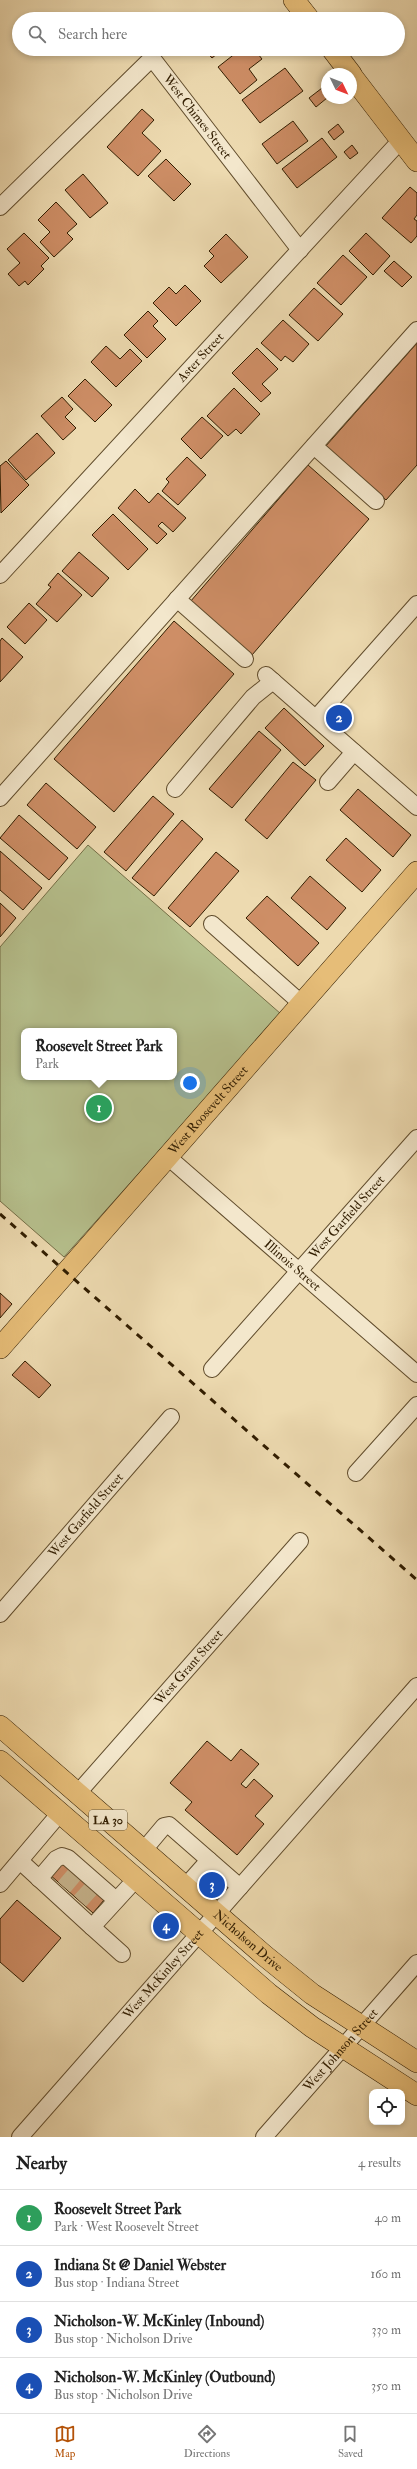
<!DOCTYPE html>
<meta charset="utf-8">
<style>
:root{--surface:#fff;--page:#f6f6f6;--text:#222;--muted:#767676;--line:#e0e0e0;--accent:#b45309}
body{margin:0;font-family:"IM FELL Double Pica",serif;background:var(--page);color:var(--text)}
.controls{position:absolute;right:12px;bottom:12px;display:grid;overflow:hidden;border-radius:8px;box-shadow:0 2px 6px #0003}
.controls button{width:36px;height:36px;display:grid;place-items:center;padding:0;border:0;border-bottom:1px solid var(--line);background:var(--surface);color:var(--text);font:20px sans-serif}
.compass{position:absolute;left:321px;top:68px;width:36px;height:36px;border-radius:50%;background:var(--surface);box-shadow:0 2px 6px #0003;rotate:133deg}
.you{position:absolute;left:190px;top:1083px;width:14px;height:14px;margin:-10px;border:3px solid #fff;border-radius:50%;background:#1a73e8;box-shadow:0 0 0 6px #1a73e833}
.badge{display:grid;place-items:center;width:26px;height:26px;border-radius:50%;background:var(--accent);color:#fff;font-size:13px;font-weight:700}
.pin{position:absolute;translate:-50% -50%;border:2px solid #fff;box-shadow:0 1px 4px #0006}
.popup{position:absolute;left:21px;top:1028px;width:156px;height:52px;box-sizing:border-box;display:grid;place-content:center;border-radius:8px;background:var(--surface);filter:drop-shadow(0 1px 3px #0005);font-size:13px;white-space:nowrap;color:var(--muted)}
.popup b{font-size:15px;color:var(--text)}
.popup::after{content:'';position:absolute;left:50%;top:100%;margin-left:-8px;border:8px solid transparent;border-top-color:var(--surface)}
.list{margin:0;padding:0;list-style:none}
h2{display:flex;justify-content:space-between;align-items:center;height:52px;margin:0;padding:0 16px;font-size:17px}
h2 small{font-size:13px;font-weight:400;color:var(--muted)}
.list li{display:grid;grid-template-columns:26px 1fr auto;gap:12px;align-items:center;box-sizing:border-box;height:56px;padding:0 16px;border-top:1px solid var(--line)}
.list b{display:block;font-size:15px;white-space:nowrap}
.list p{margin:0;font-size:13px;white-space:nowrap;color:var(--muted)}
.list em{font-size:13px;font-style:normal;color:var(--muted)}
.icon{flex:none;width:22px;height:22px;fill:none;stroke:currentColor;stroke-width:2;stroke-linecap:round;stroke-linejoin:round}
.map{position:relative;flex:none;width:417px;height:2137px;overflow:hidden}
.search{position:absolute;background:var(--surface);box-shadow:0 2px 6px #0003;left:12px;right:12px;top:12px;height:44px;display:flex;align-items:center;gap:10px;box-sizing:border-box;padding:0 14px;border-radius:22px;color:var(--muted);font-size:15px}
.sheet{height:276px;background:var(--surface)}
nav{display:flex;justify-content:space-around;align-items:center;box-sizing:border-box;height:56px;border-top:1px solid var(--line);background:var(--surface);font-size:11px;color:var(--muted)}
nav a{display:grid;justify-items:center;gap:2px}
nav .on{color:var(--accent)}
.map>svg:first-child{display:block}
.green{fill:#b6c08d;stroke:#746e46;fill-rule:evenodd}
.building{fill:#ce8e66;stroke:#311d00}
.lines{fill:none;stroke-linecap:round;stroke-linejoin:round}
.minor-tunnel{stroke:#c7b48d;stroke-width:16;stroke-dasharray:16 8;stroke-linecap:butt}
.minor-casing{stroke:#604c2c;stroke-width:18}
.major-casing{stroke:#311d00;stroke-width:22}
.minor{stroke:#f3e7cc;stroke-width:16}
.major{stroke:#e6bd78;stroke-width:21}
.rail{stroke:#311d00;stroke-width:3;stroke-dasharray:7 7;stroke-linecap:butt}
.labels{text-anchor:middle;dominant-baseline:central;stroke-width:3;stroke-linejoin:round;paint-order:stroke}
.shield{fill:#f3e7cc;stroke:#6b5a3d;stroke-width:1}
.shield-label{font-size:12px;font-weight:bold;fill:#311d00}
.street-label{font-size:13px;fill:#311d00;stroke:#f3e7cc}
</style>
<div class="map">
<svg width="417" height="2137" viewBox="0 0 417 2137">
<rect width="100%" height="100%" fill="#eddab0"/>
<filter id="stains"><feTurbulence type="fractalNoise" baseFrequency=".005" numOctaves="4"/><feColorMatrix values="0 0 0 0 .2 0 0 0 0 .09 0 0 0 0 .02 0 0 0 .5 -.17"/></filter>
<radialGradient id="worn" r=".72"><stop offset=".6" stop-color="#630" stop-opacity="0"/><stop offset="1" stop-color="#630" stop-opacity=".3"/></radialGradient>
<path class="green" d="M88,845L281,1014L64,1257L0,1201V947ZM24,1031H174V1077H24Z"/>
<g class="building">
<polygon points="204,49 223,49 212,58"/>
<polygon points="241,49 254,49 262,59 249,69 257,80 240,94 218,67"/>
<polygon points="285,68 303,91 260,123 242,100"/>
<polygon points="326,85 327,98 316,107 309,98"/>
<polygon points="142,109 154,120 142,133 161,151 138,176 107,147"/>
<polygon points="293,121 308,141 277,164 262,144"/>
<polygon points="338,124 344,132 334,140 328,132"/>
<polygon points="322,138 337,157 297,188 282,169"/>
<polygon points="352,145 358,153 350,159 344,152"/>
<polygon points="166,159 191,184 174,201 148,176"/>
<polygon points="83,174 108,203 90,218 65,190"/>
<polygon points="410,187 417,193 417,215 414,219 417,221 417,236 411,243 382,218"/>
<polygon points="56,202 77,224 67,233 73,239 54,257 40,242 50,232 38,220"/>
<polygon points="24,233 49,258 41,266 44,269 28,285 25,281 19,286 8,274 20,263 7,249"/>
<polygon points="366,233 390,256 373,275 349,251"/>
<polygon points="226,234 248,257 221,283 204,266 214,256 209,251"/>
<polygon points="343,255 367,277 341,305 317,283"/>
<polygon points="394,261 412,277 402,287 384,271"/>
<polygon points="185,285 201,301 176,326 153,303 169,287 176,294"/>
<polygon points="314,288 343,314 318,341 289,315"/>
<polygon points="148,311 158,321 153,326 166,339 147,358 124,335"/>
<polygon points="283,320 309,344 293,362 285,356 281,361 261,343"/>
<polygon points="417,343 417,465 386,500 325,447"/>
<polygon points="106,346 120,359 130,349 142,361 116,387 91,362"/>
<polygon points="257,348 278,369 262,384 271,393 261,402 232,373"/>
<polygon points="85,379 112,405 95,422 68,396"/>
<polygon points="234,388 260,414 241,434 236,429 228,436 207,416"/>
<polygon points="62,397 73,409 65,417 76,428 63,440 41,416"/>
<polygon points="202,417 223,436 201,459 181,439"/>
<polygon points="37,433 55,453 26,480 8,460"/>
<polygon points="187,457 206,475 178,505 162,491 169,482 166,479"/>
<polygon points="6,461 29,485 1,513 0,466"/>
<polygon points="308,465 369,519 252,655 190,602"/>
<polygon points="135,489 149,503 158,493 186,518 173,532 162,522 158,526 167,534 157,544 118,508"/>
<polygon points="113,514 148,549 128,570 92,535"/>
<polygon points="79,552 109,578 92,597 62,571"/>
<polygon points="58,573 82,595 57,622 36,604 51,587 48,585"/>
<polygon points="29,603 47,620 25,644 7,627"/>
<polygon points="174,621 234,674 114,812 54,759"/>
<polygon points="2,638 23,657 0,682 0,641"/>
<polygon points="284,708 324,746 305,766 265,728"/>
<polygon points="259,731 281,750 232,808 209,789"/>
<polygon points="293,762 316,780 267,839 245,820"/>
<polygon points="46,783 96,827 77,849 27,805"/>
<polygon points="358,789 411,835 393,857 340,810"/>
<polygon points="153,796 174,814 126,871 104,852"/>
<polygon points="19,815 68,858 49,880 0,838"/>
<polygon points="182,820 203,839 154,896 132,878"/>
<polygon points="346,838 381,870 362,892 326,860"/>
<polygon points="0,851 42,888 23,910 0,890"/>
<polygon points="216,852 239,871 190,927 168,908"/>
<polygon points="310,876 346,908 327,930 291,898"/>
<polygon points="267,896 319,943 298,966 246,918"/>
<polygon points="0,903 16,918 0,937"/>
<polygon points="0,1293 12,1304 0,1318"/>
<polygon points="25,1361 51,1385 39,1398 12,1375"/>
<polygon points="207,1741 231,1761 241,1749 259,1764 241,1784 246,1788 254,1779 273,1796 255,1816 264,1824 237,1855 185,1810 192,1802 170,1783"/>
<polygon points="61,1861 104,1900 93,1913 49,1874"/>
<polygon points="17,1900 61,1938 23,1982 0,1962 0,1919"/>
</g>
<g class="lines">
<g class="minor-tunnel">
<polyline points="64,1887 75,1874"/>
<polyline points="80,1901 91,1889"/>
</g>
<g class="minor-casing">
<g id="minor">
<path id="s1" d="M0,207L152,58L300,250"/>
<polyline points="314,446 376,501"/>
<path id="s2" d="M0,575L401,140"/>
<polyline points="177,599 245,659"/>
<polyline points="266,675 417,807"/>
<polyline points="316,718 417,604"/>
<polyline points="328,782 354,752"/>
<polyline points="175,789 253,697 273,681"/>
<polyline points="0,798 417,330"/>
<polyline points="212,924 302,1004"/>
<path id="s3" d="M168,1157L417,1374"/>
<path id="s4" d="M212,1369L417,1138"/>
<polyline points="356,1473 417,1405"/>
<path id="s5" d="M0,1614L171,1417"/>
<path id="s6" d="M77,1794L300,1541"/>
<polyline points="143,1851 164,1826 169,1825 240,1887"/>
<polyline points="20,1861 92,1927 135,1880"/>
<polyline points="39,1879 56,1859 62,1856 68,1858 116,1900"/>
<polyline points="0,1884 60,1813"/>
<polyline points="185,1887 209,1860"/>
<polyline points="92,1927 122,1954"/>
<path id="s7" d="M20,2137L417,1686"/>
<path id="s8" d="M264,2137L417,1963"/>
</g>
</g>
<g class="major-casing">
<g id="major">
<polyline points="294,0 309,19"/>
<polyline points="332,49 351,74"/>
<polyline points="351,75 417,161"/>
<path id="s9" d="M0,1348L417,872"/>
<path id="s10" d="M0,1726L265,1956L312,1994L417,2062"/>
<polyline points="0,1761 269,1994 312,2027 417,2095"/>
</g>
</g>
<use href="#minor" class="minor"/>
<use href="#major" class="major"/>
<polyline class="rail" points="0,1214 417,1580"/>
</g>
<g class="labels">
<rect class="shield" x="89" y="1810" width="38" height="20" rx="3"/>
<g class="shield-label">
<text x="108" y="1820">LA 30</text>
</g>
<g class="street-label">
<text stroke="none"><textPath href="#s1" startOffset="287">West Chimes Street</textPath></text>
<text stroke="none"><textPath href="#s2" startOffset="296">Aster Street</textPath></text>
<text stroke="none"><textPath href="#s9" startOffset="316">West Roosevelt Street</textPath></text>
<text stroke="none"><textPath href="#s4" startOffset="203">West Garfield Street</textPath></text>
<text stroke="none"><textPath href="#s3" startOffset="165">Illinois Street</textPath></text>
<text stroke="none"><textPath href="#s5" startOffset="131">West Garfield Street</textPath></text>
<text stroke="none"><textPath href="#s6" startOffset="169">West Grant Street</textPath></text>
<text stroke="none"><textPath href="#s10" startOffset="328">Nicholson Drive</textPath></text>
<text stroke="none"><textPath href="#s7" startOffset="217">West McKinley Street</textPath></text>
<text stroke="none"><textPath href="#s8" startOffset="116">West Johnson Street</textPath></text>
</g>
</g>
<rect width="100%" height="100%" filter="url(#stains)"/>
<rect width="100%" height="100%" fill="url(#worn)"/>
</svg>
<div class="controls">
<button><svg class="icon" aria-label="locate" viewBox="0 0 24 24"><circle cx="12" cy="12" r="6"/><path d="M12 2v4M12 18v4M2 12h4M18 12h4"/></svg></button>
</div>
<svg class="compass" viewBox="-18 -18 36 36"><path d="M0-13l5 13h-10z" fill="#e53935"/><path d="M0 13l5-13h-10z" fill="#767676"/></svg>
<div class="you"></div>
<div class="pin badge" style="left:99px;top:1108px;background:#2e9e5b">1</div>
<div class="popup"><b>Roosevelt Street Park</b>Park</div>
<div class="pin badge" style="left:339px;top:718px;background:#1a4fb4">2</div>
<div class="pin badge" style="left:212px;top:1885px;background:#1a4fb4">3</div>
<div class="pin badge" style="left:166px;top:1926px;background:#1a4fb4">4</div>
<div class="search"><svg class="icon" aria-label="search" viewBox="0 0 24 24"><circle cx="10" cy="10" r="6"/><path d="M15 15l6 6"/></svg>Search here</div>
</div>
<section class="sheet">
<h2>Nearby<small>4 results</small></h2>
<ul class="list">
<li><span class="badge" style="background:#2e9e5b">1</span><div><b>Roosevelt Street Park</b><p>Park · West Roosevelt Street</p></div><em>40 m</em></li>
<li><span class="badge" style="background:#1a4fb4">2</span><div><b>Indiana St @ Daniel Webster</b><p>Bus stop · Indiana Street</p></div><em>160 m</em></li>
<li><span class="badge" style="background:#1a4fb4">3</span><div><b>Nicholson-W. McKinley (Inbound)</b><p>Bus stop · Nicholson Drive</p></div><em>330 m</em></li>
<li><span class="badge" style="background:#1a4fb4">4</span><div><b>Nicholson-W. McKinley (Outbound)</b><p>Bus stop · Nicholson Drive</p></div><em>350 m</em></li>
</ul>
</section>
<nav>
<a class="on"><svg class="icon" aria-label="map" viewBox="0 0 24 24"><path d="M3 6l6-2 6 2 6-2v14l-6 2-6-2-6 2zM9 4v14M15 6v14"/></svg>Map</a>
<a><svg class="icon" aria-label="directions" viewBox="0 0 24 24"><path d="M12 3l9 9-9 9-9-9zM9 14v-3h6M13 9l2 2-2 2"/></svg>Directions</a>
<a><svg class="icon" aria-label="saved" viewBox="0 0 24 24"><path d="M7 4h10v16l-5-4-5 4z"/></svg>Saved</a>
</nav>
